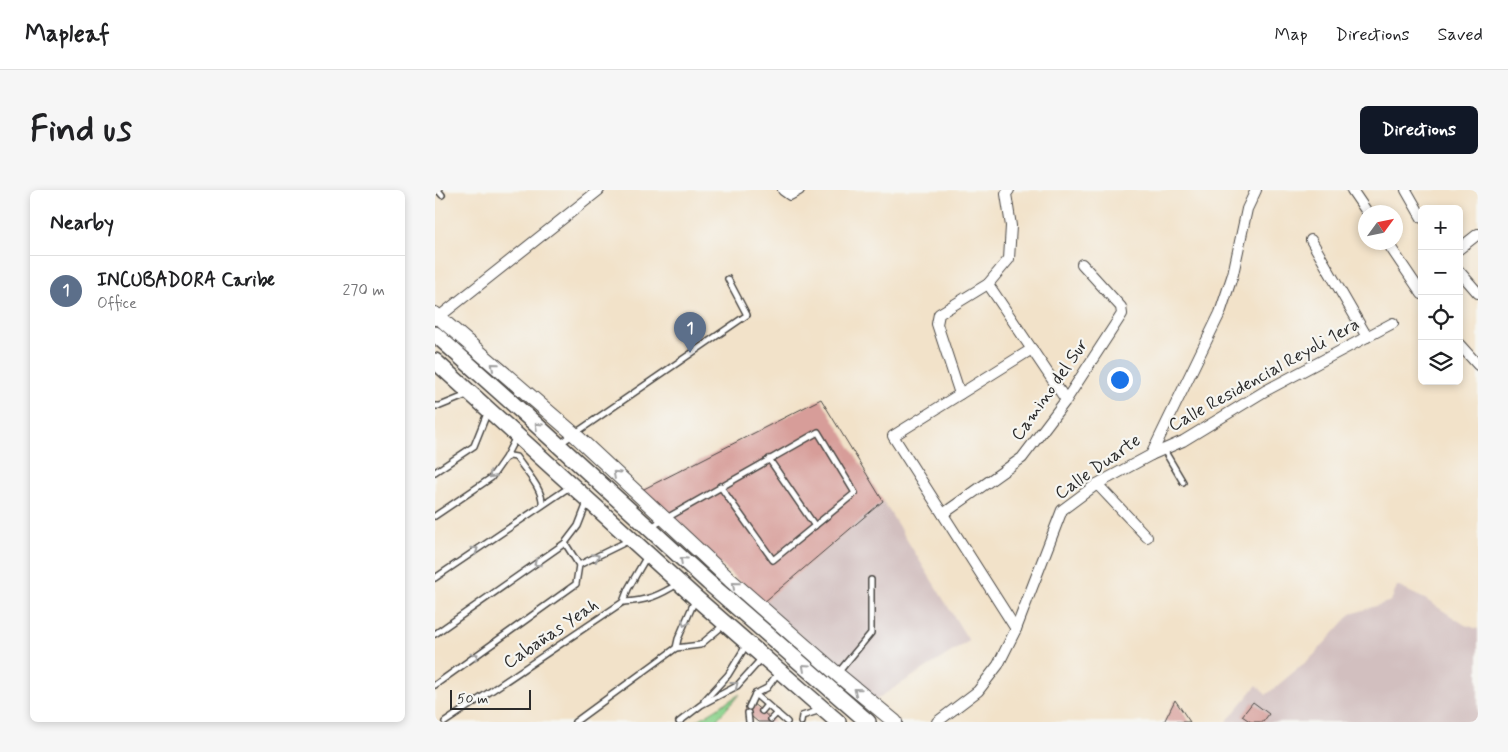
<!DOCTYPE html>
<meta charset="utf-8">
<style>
:root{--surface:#fff;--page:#f6f6f6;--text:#202124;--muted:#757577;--line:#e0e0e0;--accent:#111827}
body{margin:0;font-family:Mynerve,sans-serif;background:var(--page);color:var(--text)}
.controls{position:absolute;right:15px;top:15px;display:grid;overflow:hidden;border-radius:8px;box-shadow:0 2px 8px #0003}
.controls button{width:45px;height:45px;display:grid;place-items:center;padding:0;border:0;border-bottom:1px solid var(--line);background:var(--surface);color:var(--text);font:25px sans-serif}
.compass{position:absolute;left:923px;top:15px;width:45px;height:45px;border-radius:50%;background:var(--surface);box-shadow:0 2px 8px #0003;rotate:57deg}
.scale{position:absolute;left:15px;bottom:12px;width:81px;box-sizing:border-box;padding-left:5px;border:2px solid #2b2b2b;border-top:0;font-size:14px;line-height:18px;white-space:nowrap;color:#2b2b2b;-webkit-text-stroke:4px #f6f6f2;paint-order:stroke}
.you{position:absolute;left:684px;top:189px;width:18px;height:18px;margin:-12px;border:4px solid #fff;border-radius:50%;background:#1a73e8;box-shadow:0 0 0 8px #1a73e833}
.badge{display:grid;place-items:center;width:32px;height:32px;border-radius:50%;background:var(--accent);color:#fff;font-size:16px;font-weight:700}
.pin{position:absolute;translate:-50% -41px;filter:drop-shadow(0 1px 2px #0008)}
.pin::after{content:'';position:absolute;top:26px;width:18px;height:15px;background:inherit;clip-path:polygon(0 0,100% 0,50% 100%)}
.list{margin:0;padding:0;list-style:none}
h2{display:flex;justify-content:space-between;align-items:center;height:65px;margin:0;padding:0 20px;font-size:21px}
h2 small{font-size:16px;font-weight:400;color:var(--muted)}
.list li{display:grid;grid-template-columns:32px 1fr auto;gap:15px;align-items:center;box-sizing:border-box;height:70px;padding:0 20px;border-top:1px solid var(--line)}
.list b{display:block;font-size:19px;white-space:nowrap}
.list p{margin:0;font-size:16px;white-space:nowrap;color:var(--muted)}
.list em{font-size:16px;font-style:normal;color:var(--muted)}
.icon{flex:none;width:28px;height:28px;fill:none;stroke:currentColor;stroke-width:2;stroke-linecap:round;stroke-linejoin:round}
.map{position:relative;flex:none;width:1043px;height:532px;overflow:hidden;border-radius:8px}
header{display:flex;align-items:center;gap:30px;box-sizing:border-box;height:70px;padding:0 25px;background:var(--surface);border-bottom:1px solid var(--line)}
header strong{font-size:24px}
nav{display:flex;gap:28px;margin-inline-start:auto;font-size:18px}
.intro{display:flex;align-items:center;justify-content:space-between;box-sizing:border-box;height:120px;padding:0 30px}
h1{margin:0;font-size:35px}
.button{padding:12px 22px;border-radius:8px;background:var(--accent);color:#fff;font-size:18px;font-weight:700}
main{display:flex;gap:30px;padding:0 30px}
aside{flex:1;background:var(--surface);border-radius:8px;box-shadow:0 2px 8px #0003}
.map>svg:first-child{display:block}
.industrial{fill:#d2bfbf}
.green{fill:#8cd38d;stroke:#5c7f5c}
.building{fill:#d79d99}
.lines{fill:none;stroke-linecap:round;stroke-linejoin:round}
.lane-casing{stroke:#494643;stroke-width:8}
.street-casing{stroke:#494643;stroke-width:12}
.secondary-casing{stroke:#494643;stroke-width:16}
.primary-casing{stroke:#494643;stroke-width:18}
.lane{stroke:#fff;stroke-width:5}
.street{stroke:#fff;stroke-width:10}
.secondary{stroke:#fff;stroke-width:14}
.primary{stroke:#fff;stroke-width:15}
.oneway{stroke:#a0a0a0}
.labels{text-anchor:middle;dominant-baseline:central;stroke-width:4.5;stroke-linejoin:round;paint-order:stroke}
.street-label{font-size:18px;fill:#2b2b2b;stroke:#f6f6f2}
</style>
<header>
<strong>Mapleaf</strong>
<nav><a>Map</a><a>Directions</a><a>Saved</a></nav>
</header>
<div class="intro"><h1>Find us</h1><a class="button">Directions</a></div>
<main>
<aside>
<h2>Nearby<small></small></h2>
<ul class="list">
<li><span class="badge" style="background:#5c6f8a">1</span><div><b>INCUBADORA Caribe</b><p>Office</p></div><em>270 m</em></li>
</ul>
</aside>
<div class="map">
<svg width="1043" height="532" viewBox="0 0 1043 532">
<rect width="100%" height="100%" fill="#f6f6f2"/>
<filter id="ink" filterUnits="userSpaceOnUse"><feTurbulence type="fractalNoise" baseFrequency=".02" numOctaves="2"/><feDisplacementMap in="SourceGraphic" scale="10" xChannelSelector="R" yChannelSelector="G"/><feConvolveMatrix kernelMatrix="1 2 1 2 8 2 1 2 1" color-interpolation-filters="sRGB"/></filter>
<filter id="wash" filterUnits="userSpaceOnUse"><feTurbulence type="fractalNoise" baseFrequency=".0096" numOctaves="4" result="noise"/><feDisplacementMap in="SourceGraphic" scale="20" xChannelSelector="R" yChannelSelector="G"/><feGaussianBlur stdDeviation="1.12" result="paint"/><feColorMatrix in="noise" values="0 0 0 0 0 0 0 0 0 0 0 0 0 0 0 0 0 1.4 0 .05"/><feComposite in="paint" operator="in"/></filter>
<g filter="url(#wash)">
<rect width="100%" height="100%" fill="#f2e2c9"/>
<g class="industrial">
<polygon points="448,311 534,451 440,510 328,413"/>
<polygon points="962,396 990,409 1030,435 1043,439 1043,532 791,532 822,495 831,505 878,466 916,424 956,411"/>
</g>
<polygon class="green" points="305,504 282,529 286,532 260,532"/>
<g id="blocks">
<g class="building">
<polygon points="386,209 448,311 328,413 205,301"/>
<polygon points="740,510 755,532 729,532"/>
<polygon points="818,512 834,524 828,532 816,532 807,526"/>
<polygon points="317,513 327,521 339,532 323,532 310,521"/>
</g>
</g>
</g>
<g filter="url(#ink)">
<use href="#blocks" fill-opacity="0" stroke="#494643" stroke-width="1"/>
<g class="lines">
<g class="lane-casing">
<g id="lane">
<polyline points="3,0 7,5"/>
<polyline points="0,216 5,216 32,205"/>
<polyline points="126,253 312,125 293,89"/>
<polyline points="729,260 748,292"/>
<path d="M71,268L75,266L81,267C89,279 109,300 107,315"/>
<polyline points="334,269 380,336"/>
<polyline points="0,282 39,256 53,221"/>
<polyline points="0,326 56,288 70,268 81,247"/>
<polyline points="216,337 383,242 420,303 338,370 285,296"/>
<polyline points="130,353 144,375"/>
<polyline points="0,388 136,296"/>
<polyline points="188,412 193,399 212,366"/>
<polyline points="0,444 130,353 143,336 152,313"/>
<polyline points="241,458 243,449 260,410"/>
<polyline points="402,484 436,443 436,390"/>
<polyline points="0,495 141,394 144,375 195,350"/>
<polyline points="320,504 352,532"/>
<polyline points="269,511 293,485 312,454"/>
<polyline points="314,517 320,504 332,498 343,483"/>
<polyline points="327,521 332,515"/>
<polyline points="313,523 314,532"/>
<polyline points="336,529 342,523"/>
<path d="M10,532L188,412C211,411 224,406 244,393"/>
<polyline points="140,532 241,458 265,455 290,434"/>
<polyline points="244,532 266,515 302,496 328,467"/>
<polyline points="366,532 367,526 386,520"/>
</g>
</g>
<g class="street-casing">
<g id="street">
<polyline points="348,0 355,5 364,0"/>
<polyline points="917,0 932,22"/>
<polyline points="971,0 987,28"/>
<polyline points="876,50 932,147"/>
<polyline points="952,52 987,104"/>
<polyline points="1024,59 1043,44"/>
<polyline points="1024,81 1043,103"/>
<polyline points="553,94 631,210"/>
<polyline points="0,130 164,0"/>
<polyline points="1024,154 1043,175"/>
<polyline points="525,204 502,134 504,124 553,94 574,69 576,36 571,4 574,0"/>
<polyline points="716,265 748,251 830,201 958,133"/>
<polyline points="662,294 712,347"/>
<polyline points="508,324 587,268 631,210 687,124 686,117 647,74"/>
<polyline points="581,439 458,246 597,159"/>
<polyline points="502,532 543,501 563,475 581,439 627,320 662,294 716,265 785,123 798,84 812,19 821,0"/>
</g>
</g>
<g class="secondary-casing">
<polyline id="secondary" points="0,124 139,244 295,390 402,484 460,532"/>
</g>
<g class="primary-casing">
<g id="primary">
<polyline points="0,144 95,229 274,393 433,532"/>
<polyline points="0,171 261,408 403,532"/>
</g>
</g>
<use href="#lane" class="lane"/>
<use href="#street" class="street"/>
<use href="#secondary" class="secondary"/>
<use href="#primary" class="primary"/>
</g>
<defs><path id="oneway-chevron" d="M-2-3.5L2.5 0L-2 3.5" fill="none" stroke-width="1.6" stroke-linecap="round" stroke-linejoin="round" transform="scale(1.25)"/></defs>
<g class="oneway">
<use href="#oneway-chevron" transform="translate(59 176) rotate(-139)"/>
<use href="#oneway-chevron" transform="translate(103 236) rotate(-137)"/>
<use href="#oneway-chevron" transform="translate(181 284) rotate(-137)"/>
<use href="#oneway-chevron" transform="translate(57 285) rotate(132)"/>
<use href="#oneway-chevron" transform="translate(40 360) rotate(-34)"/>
<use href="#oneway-chevron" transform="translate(161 367) rotate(-27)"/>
<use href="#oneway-chevron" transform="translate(248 370) rotate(-138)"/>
<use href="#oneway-chevron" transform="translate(102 373) rotate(145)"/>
<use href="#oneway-chevron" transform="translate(300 395) rotate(-139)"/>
<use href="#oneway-chevron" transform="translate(250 433) rotate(114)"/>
<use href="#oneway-chevron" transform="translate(40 466) rotate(-35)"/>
<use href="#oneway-chevron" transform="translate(370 477) rotate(-138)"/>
<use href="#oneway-chevron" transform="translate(300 495) rotate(-38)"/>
<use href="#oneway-chevron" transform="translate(422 501) rotate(-141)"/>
</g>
</g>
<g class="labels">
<g class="street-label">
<text transform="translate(829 185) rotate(-29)">Calle Residencial Reyoli 1era</text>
<text transform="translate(615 200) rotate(-55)">Camino del Sur</text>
<text transform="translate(663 277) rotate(-35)">Calle Duarte</text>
<text transform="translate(116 444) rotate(-34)">Cabañas Yeah</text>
</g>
</g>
</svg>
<div class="controls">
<button>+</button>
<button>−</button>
<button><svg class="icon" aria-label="locate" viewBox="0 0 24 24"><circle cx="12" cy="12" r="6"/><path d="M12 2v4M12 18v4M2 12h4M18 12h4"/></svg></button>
<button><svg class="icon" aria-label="layers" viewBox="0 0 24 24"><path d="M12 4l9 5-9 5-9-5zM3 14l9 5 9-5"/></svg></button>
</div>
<svg class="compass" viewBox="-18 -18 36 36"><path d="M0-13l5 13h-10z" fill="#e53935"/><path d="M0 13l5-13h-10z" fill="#757577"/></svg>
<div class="scale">50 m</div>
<div class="you"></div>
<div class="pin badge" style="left:255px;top:163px;background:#5c6f8a">1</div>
</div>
</main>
